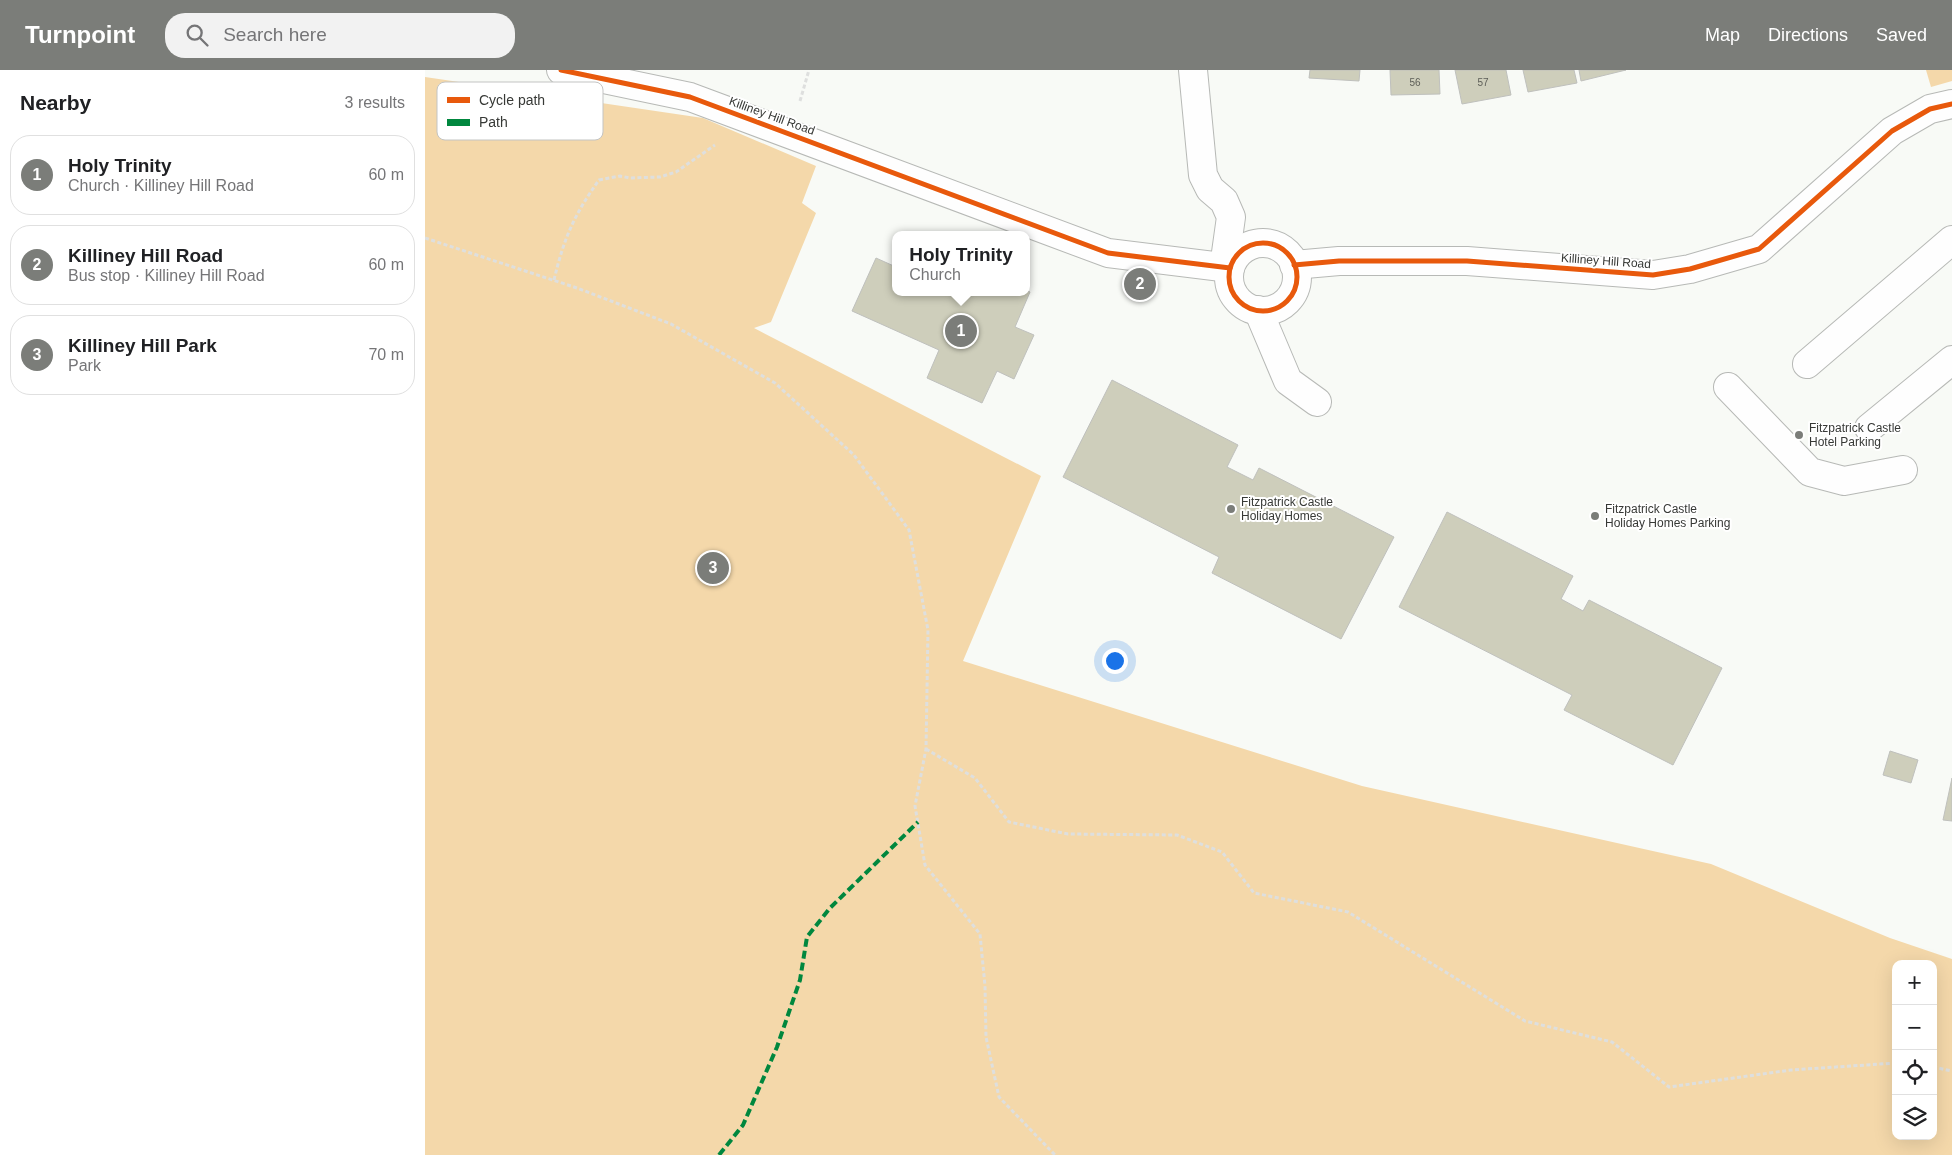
<!DOCTYPE html>
<meta charset="utf-8">
<style>
:root{--surface:#fff;--page:#f2f2f2;--text:#202124;--muted:#757577;--line:#e0e0e0;--accent:#7b7d79}
body{margin:0;font-family:Arial,sans-serif;background:var(--page);color:var(--text)}
.controls{position:absolute;right:15px;bottom:15px;display:grid;overflow:hidden;border-radius:10px;box-shadow:0 5px 20px #0002}
.controls button{width:45px;height:45px;display:grid;place-items:center;padding:0;border:0;border-bottom:1px solid var(--line);background:var(--surface);color:var(--text);font:25px sans-serif}
.you{position:absolute;left:689px;top:590px;width:18px;height:18px;margin:-12px;border:4px solid #fff;border-radius:50%;background:#1a73e8;box-shadow:0 0 0 8px #1a73e833}
.badge{display:grid;place-items:center;width:32px;height:32px;border-radius:50%;background:var(--accent);color:#fff;font-size:16px;font-weight:700}
.pin{position:absolute;translate:-50% -50%;border:2px solid #fff;box-shadow:0 1px 5px #0006}
.popup{position:absolute;left:467px;top:161px;width:138px;height:65px;box-sizing:border-box;display:grid;place-content:center;border-radius:10px;background:var(--surface);filter:drop-shadow(0 1px 4px #0005);font-size:16px;white-space:nowrap;color:var(--muted)}
.popup b{font-size:19px;color:var(--text)}
.popup::after{content:'';position:absolute;left:50%;top:100%;margin-left:-10px;border:10px solid transparent;border-top-color:var(--surface)}
.list{margin:0;padding:0;list-style:none}
h2{display:flex;justify-content:space-between;align-items:center;height:65px;margin:0;padding:0 20px;font-size:21px}
h2 small{font-size:16px;font-weight:400;color:var(--muted)}
.list li{display:grid;grid-template-columns:32px 1fr auto;gap:15px;align-items:center;box-sizing:border-box;height:80px;margin:0 10px 10px;padding:0 10px;border:1px solid var(--line);border-radius:20px}
.list b{display:block;font-size:19px;white-space:nowrap}
.list p{margin:0;font-size:16px;white-space:nowrap;color:var(--muted)}
.list em{font-size:16px;font-style:normal;color:var(--muted)}
.icon{flex:none;width:28px;height:28px;fill:none;stroke:currentColor;stroke-width:2;stroke-linecap:round;stroke-linejoin:round}
.map{position:relative;flex:none;width:1527px;height:1085px;overflow:hidden}
header{display:flex;align-items:center;gap:30px;box-sizing:border-box;height:70px;padding:0 25px;background:var(--accent);color:#fff}
header strong{font-size:24px}
nav{display:flex;gap:28px;margin-inline-start:auto;font-size:18px}
.search{width:350px;height:45px;background:var(--page);display:flex;align-items:center;gap:12px;box-sizing:border-box;padding:0 18px;border-radius:20px;color:var(--muted);font-size:19px}
main{display:flex}
aside{flex:1;background:var(--surface)}
.map>svg:first-child{display:block}
.green{fill:#f4d8aa;fill-rule:evenodd}
.building{fill:#cecebb;stroke:#bfc0bd}
.lines{fill:none;stroke-linecap:round;stroke-linejoin:round}
.minor-casing{stroke:#b7b9b6;stroke-width:30}
.path{stroke:#dedfde;stroke-width:3;stroke-dasharray:4 2.5;stroke-linecap:butt}
.minor{stroke:#fefefe;stroke-width:28}
.quiet{stroke:#00873e;stroke-width:4;stroke-dasharray:8 4;stroke-linecap:butt}
.cycleway-casing{stroke:#fff;stroke-width:8}
.cycleway{stroke:#e8590c;stroke-width:5}
.poi-dot{fill:#7b7d79;stroke:#fff;stroke-width:2}
.labels{text-anchor:middle;dominant-baseline:central;stroke-width:4;stroke-linejoin:round;paint-order:stroke}
.number-label{font-size:10px;fill:#5d5e57}
.street-label{font-size:12px;fill:#373936;stroke:#fff}
.poi-label{font-size:12px;fill:#373936;stroke:#fff;text-anchor:start}
.key{fill:#fff;stroke:#c3c4c3;stroke-width:1}
.key-label{font-size:14px;fill:#373936}
</style>
<header>
<strong>Turnpoint</strong>
<div class="search"><svg class="icon" aria-label="search" viewBox="0 0 24 24"><circle cx="10" cy="10" r="6"/><path d="M15 15l6 6"/></svg>Search here</div>
<nav><a>Map</a><a>Directions</a><a>Saved</a></nav>
</header>
<main>
<aside>
<h2>Nearby<small>3 results</small></h2>
<ul class="list">
<li><span class="badge">1</span><div><b>Holy Trinity</b><p>Church · Killiney Hill Road</p></div><em>60 m</em></li>
<li><span class="badge">2</span><div><b>Killiney Hill Road</b><p>Bus stop · Killiney Hill Road</p></div><em>60 m</em></li>
<li><span class="badge">3</span><div><b>Killiney Hill Park</b><p>Park</p></div><em>70 m</em></li>
</ul>
</aside>
<div class="map">
<svg width="1527" height="1085" viewBox="0 0 1527 1085">
<rect width="100%" height="100%" fill="#f8faf6"/>
<g class="green">
<polygon points="1501,0 1527,0 1527,11 1506,17"/>
<path d="M0,7L278,48L391,96L377,133L391,143L346,252L329,258L616,406L538,591L937,716L1286,794L1465,868L1527,889V1085H0ZM1471,894H1508V1066H1471Z"/>
</g>
<g class="building">
<polygon points="885,0 935,0 934,11 884,8"/>
<polygon points="965,0 1014,0 1015,24 966,25"/>
<polygon points="1030,0 1081,0 1086,25 1037,34"/>
<polygon points="1098,0 1149,0 1152,13 1103,22"/>
<polygon points="1154,0 1201,0 1156,11"/>
<polygon points="451,188 471,197 471,222 601,222 601,220 605,222 590,257 609,265 589,309 572,301 557,333 502,308 514,280 427,241"/>
<polygon points="687,310 813,375 802,397 828,410 834,398 969,467 916,569 787,503 794,487 638,407"/>
<polygon points="1022,442 1148,506 1136,529 1158,541 1164,530 1297,598 1248,695 1139,640 1147,625 974,537"/>
<polygon points="1465,681 1493,690 1486,713 1458,705"/>
<polygon points="1527,708 1527,751 1518,750"/>
</g>
<g class="lines">
<g class="minor-casing">
<g id="minor">
<polyline points="136,0 265,27 683,183 805,198"/>
<polyline points="768,0 778,105 785,119 799,131 806,147 799,197"/>
<circle cx="838" cy="207" r="34"/>
<polyline points="869,195 914,191 1042,191 1228,205 1265,199 1334,179 1467,61 1505,39 1527,34"/>
<polyline points="833,240 863,311 892,332"/>
<polyline points="1382,294 1527,170"/>
<polyline points="1303,317 1385,402 1419,411 1478,400"/>
<polyline points="1444,358 1527,290"/>
</g>
</g>
<g class="path">
<polyline points="375,31 384,0"/>
<polyline points="0,168 152,218 246,254 350,313 429,385 484,460 503,560 501,679 490,736 500,795 555,864 560,916 561,967 574,1027 630,1085"/>
<path d="M129,210C139,168 149,145 174,110L195,106L205,108L235,107L251,102L290,75"/>
<polyline points="501,679 550,708 584,752 643,764 752,765 797,782 829,823 923,842 1100,951 1187,972 1244,1017 1366,1000 1471,993"/>
<polyline points="1508,997 1527,1001"/>
</g>
<use href="#minor" class="minor"/>
<polyline class="quiet" points="294,1085 318,1055 352,977 375,910 382,867 405,838 493,752"/>
<g class="cycleway-casing">
<g id="cycleway">
<polyline points="136,0 265,27 683,183 805,198"/>
<circle cx="838" cy="207" r="34"/>
<polyline points="869,195 914,191 1042,191 1228,205 1265,199 1334,179 1467,61 1505,39 1527,34"/>
</g>
</g>
<use href="#cycleway" class="cycleway"/>
</g>
<g class="poi-dot">
<circle cx="1374" cy="365" r="5"/>
<circle cx="806" cy="439" r="5"/>
<circle cx="1170" cy="446" r="5"/>
</g>
<g class="labels">
<g class="number-label">
<text x="990" y="12">56</text>
<text x="1058" y="12">57</text>
</g>
<g class="street-label">
<text transform="translate(347 46) rotate(20)">Killiney Hill Road</text>
<text transform="translate(1181 191) rotate(4)">Killiney Hill Road</text>
</g>
<g class="poi-label">
<text x="1384" y="358">Fitzpatrick Castle<tspan x="1384" dy="14">Hotel Parking</tspan></text>
<text x="816" y="432">Fitzpatrick Castle<tspan x="816" dy="14">Holiday Homes</tspan></text>
<text x="1180" y="439">Fitzpatrick Castle<tspan x="1180" dy="14">Holiday Homes Parking</tspan></text>
</g>
</g>
<rect x="12" y="12" width="166" height="58" rx="8" class="key"/>
<rect x="22" y="27" width="23" height="6" fill="#e8590c"/>
<rect x="22" y="49" width="23" height="7" fill="#00873e"/>
<g class="key-label">
<text x="54" y="35">Cycle path</text>
<text x="54" y="57">Path</text>
</g>
</svg>
<div class="controls">
<button>+</button>
<button>−</button>
<button><svg class="icon" aria-label="locate" viewBox="0 0 24 24"><circle cx="12" cy="12" r="6"/><path d="M12 2v4M12 18v4M2 12h4M18 12h4"/></svg></button>
<button><svg class="icon" aria-label="layers" viewBox="0 0 24 24"><path d="M12 4l9 5-9 5-9-5zM3 14l9 5 9-5"/></svg></button>
</div>
<div class="you"></div>
<div class="pin badge" style="left:536px;top:261px">1</div>
<div class="popup"><b>Holy Trinity</b>Church</div>
<div class="pin badge" style="left:715px;top:214px">2</div>
<div class="pin badge" style="left:288px;top:498px">3</div>
</div>
</main>
